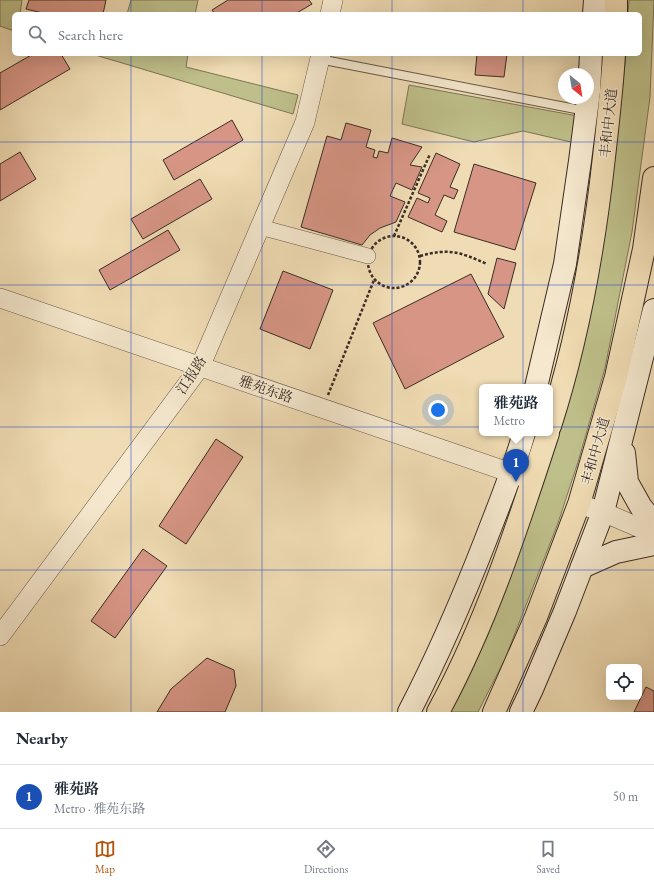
<!DOCTYPE html>
<meta charset="utf-8">
<style>
:root{--surface:#fff;--page:#f2f2f3;--text:#1f2937;--muted:#747a83;--line:#e0e1e3;--accent:#b45309}
body{margin:0;font-family:"EB Garamond","Noto Serif SC",serif;background:var(--page);color:var(--text)}
.controls{position:absolute;right:12px;bottom:12px;display:grid;overflow:hidden;border-radius:6px;box-shadow:0 4px 16px #0002}
.controls button{width:36px;height:36px;display:grid;place-items:center;padding:0;border:0;border-bottom:1px solid var(--line);background:var(--surface);color:var(--text);font:20px sans-serif}
.compass{position:absolute;left:558px;top:68px;width:36px;height:36px;border-radius:50%;background:var(--surface);box-shadow:0 4px 16px #0002;rotate:150deg}
.you{position:absolute;left:438px;top:410px;width:14px;height:14px;margin:-10px;border:3px solid #fff;border-radius:50%;background:#1a73e8;box-shadow:0 0 0 6px #1a73e833}
.badge{display:grid;place-items:center;width:26px;height:26px;border-radius:50%;background:var(--accent);color:#fff;font-size:13px;font-weight:700}
.pin{position:absolute;translate:-50% -33px;filter:drop-shadow(0 1px 2px #0008)}
.pin::after{content:'';position:absolute;top:21px;width:14px;height:12px;background:inherit;clip-path:polygon(0 0,100% 0,50% 100%)}
.popup{position:absolute;left:479px;top:384px;width:74px;height:52px;box-sizing:border-box;display:grid;place-content:center;border-radius:6px;background:var(--surface);filter:drop-shadow(0 1px 3px #0005);font-size:13px;white-space:nowrap;color:var(--muted)}
.popup b{font-size:15px;color:var(--text)}
.popup::after{content:'';position:absolute;left:50%;top:100%;margin-left:-8px;border:8px solid transparent;border-top-color:var(--surface)}
.list{margin:0;padding:0;list-style:none}
h2{display:flex;justify-content:space-between;align-items:center;height:52px;margin:0;padding:0 16px;font-size:17px}
h2 small{font-size:13px;font-weight:400;color:var(--muted)}
.list li{display:grid;grid-template-columns:26px 1fr auto;gap:12px;align-items:center;box-sizing:border-box;height:64px;padding:0 16px;border-top:1px solid var(--line)}
.list b{display:block;font-size:15px;white-space:nowrap}
.list p{margin:0;font-size:13px;white-space:nowrap;color:var(--muted)}
.list em{font-size:13px;font-style:normal;color:var(--muted)}
.icon{flex:none;width:22px;height:22px;fill:none;stroke:currentColor;stroke-width:2;stroke-linecap:round;stroke-linejoin:round}
.map{position:relative;flex:none;width:654px;height:712px;overflow:hidden}
.search{position:absolute;background:var(--surface);box-shadow:0 4px 16px #0002;left:12px;right:12px;top:12px;height:44px;display:flex;align-items:center;gap:10px;box-sizing:border-box;padding:0 14px;border-radius:6px;color:var(--muted);font-size:15px}
.sheet{height:116px;background:var(--surface)}
nav{display:flex;justify-content:space-around;align-items:center;box-sizing:border-box;height:56px;border-top:1px solid var(--line);background:var(--surface);font-size:11px;color:var(--muted)}
nav a{display:grid;justify-items:center;gap:2px}
nav .on{color:var(--accent)}
.map>svg:first-child{display:block}
.green{fill:#bebf8a;stroke:#7c7658}
.building{fill:#d79685;stroke:#3a2c25}
.lines{fill:none;stroke-linecap:round;stroke-linejoin:round}
.service-casing{stroke:#685849;stroke-width:10}
.minor-casing{stroke:#685849;stroke-width:16}
.tertiary-casing{stroke:#685849;stroke-width:20}
.secondary-casing{stroke:#3a2c25;stroke-width:24}
.primary-casing{stroke:#3a2c25;stroke-width:24}
.path{stroke:#3a2c25;stroke-width:2.5;stroke-dasharray:3 2;stroke-linecap:butt}
.service{stroke:#f5e8ce;stroke-width:8}
.minor{stroke:#f5e8ce;stroke-width:15}
.tertiary{stroke:#f5e8ce;stroke-width:19}
.secondary{stroke:#f5e8ce;stroke-width:22}
.primary{stroke:#f0dcb4;stroke-width:22}
.grid{fill:none;stroke:#1d4ed8;stroke-width:1;stroke-opacity:0.55}
.labels{text-anchor:middle;dominant-baseline:central;stroke-width:3;stroke-linejoin:round;paint-order:stroke}
.street-label{font-size:14px;fill:#3a2c25;stroke:#f5e8ce}
</style>
<div class="map">
<svg width="654" height="712" viewBox="0 0 654 712">
<rect width="100%" height="100%" fill="#f0dcb4"/>
<filter id="stains"><feTurbulence type="fractalNoise" baseFrequency=".005" numOctaves="4"/><feColorMatrix values="0 0 0 0 .2 0 0 0 0 .09 0 0 0 0 .02 0 0 0 .5 -.17"/></filter>
<radialGradient id="worn" r=".72"><stop offset=".6" stop-color="#630" stop-opacity="0"/><stop offset="1" stop-color="#630" stop-opacity=".3"/></radialGradient>
<g class="green">
<polygon points="0,0 22,0 20,14 14,14 14,31 0,26"/>
<polygon points="131,0 198,0 195,14 127,14"/>
<polygon points="629,0 654,0 650,97 632,232 605,368 578,462 558,523 505,659 478,712 449,712 605,223 618,130 626,54 640,54 640,14 628,14"/>
<polygon points="92,54 188,54 186,67 298,95 293,114"/>
<polygon points="409,85 578,116 575,143 523,131 474,142 402,124"/>
</g>
<g class="building">
<polygon points="29,0 106,0 103,14 47,14 26,9"/>
<polygon points="228,0 309,0 312,4 295,14 215,14 212,10"/>
<polygon points="33,54 61,54 70,69 0,110 0,73"/>
<polygon points="477,54 507,54 504,77 475,75"/>
<polygon points="232,120 243,140 174,180 163,160"/>
<polygon points="346,123 371,130 366,147 375,150 373,157 377,158 379,151 388,153 392,138 422,147 410,165 422,167 412,190 396,183 390,196 405,202 396,222 380,228 370,235 362,245 301,227 327,136 341,140"/>
<polygon points="20,152 36,179 0,201 0,164"/>
<polygon points="436,153 460,164 450,187 458,190 454,199 444,195 435,215 447,221 442,232 408,217 417,198 428,203 430,198 418,193"/>
<polygon points="474,164 536,183 515,250 454,232"/>
<polygon points="200,179 212,199 143,239 131,219"/>
<polygon points="168,230 180,250 110,290 99,270"/>
<polygon points="497,258 516,263 504,309 488,294"/>
<polygon points="283,271 333,290 310,349 260,329"/>
<polygon points="471,274 504,337 405,389 373,323"/>
<polygon points="216,439 243,457 186,544 159,526"/>
<polygon points="143,549 167,566 115,638 91,621"/>
<polygon points="207,658 234,670 236,686 225,712 157,712 171,689"/>
<polygon points="646,687 654,691 654,712 634,712"/>
</g>
<g class="lines">
<g class="service-casing">
<polyline id="service" points="319,59 586,111"/>
</g>
<g class="minor-casing">
<polyline id="minor" points="260,227 368,256"/>
</g>
<g class="tertiary-casing">
<g id="tertiary">
<polyline points="330,14 333,0"/>
<polyline points="0,298 526,478"/>
<polyline points="579,504 603,512 654,534"/>
<polyline points="0,636 200,367 305,122 321,54"/>
</g>
</g>
<g class="secondary-casing">
<g id="secondary">
<polyline points="594,14 595,0"/>
<polyline points="536,387 565,264 580,161 589,91 591,54"/>
<polyline points="624,453 627,482 641,507 654,523"/>
<polyline points="582,567 616,552 654,544"/>
<path d="M409,712C438,656 463,598 486,539C499,505 514,469 524,433"/>
<polyline points="521,712 532,689 565,611 603,512 654,310"/>
</g>
</g>
<g class="primary-casing">
<g id="primary">
<polyline points="616,14 616,0"/>
<path d="M550,426C578,339 594,248 604,157C608,122 612,88 614,54"/>
<path d="M438,712C486,624 517,528 548,433"/>
<polyline points="494,712 536,617 579,504 616,377 644,249 654,178"/>
</g>
</g>
<g class="path">
<circle cx="394" cy="262" r="26"/>
<polyline points="394,236 430,154"/>
<path d="M420,256C449,248 460,252 487,264"/>
<polyline points="328,395 374,280"/>
</g>
<use href="#service" class="service"/>
<use href="#minor" class="minor"/>
<use href="#tertiary" class="tertiary"/>
<use href="#secondary" class="secondary"/>
<use href="#primary" class="primary"/>
</g>
<path class="grid" d="M131,0V14M262,0V14M392,0V14M523,0V14M131,54V712M262,54V712M392,54V712M523,54V712M0,142H654M0,285H654M0,427H654M0,570H654"/>
<g class="labels">
<g class="street-label">
<text transform="translate(608 123) rotate(-84)">丰和中大道</text>
<text transform="translate(191 375) rotate(-57)">江报路</text>
<text transform="translate(266 389) rotate(19)">雅苑东路</text>
<text transform="translate(595 451) rotate(-74)">丰和中大道</text>
</g>
</g>
<rect width="100%" height="100%" filter="url(#stains)"/>
<rect width="100%" height="100%" fill="url(#worn)"/>
</svg>
<div class="controls">
<button><svg class="icon" aria-label="locate" viewBox="0 0 24 24"><circle cx="12" cy="12" r="6"/><path d="M12 2v4M12 18v4M2 12h4M18 12h4"/></svg></button>
</div>
<svg class="compass" viewBox="-18 -18 36 36"><path d="M0-13l5 13h-10z" fill="#e53935"/><path d="M0 13l5-13h-10z" fill="#747a83"/></svg>
<div class="you"></div>
<div class="pin badge" style="left:516px;top:482px;background:#1a4fb4">1</div>
<div class="popup"><b>雅苑路</b>Metro</div>
<div class="search"><svg class="icon" aria-label="search" viewBox="0 0 24 24"><circle cx="10" cy="10" r="6"/><path d="M15 15l6 6"/></svg>Search here</div>
</div>
<section class="sheet">
<h2>Nearby<small></small></h2>
<ul class="list">
<li><span class="badge" style="background:#1a4fb4">1</span><div><b>雅苑路</b><p>Metro · 雅苑东路</p></div><em>50 m</em></li>
</ul>
</section>
<nav>
<a class="on"><svg class="icon" aria-label="map" viewBox="0 0 24 24"><path d="M3 6l6-2 6 2 6-2v14l-6 2-6-2-6 2zM9 4v14M15 6v14"/></svg>Map</a>
<a><svg class="icon" aria-label="directions" viewBox="0 0 24 24"><path d="M12 3l9 9-9 9-9-9zM9 14v-3h6M13 9l2 2-2 2"/></svg>Directions</a>
<a><svg class="icon" aria-label="saved" viewBox="0 0 24 24"><path d="M7 4h10v16l-5-4-5 4z"/></svg>Saved</a>
</nav>
